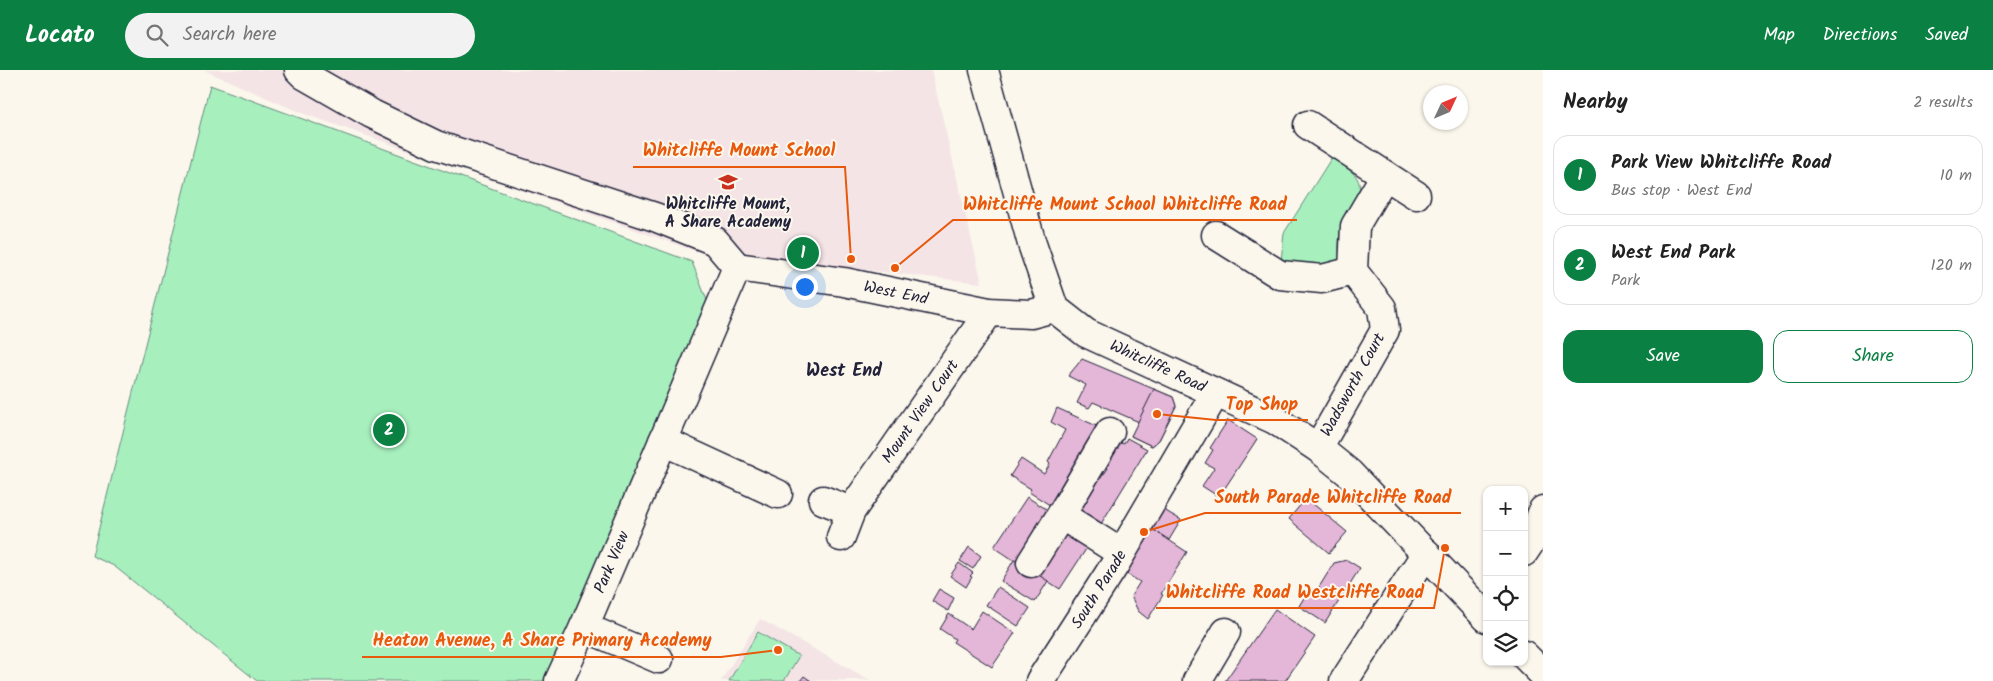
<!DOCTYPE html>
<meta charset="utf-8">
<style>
:root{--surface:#fff;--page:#f2f2f2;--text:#222;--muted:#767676;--line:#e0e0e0;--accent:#0b8043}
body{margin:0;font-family:Kalam,sans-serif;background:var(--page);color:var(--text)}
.controls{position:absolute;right:15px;bottom:15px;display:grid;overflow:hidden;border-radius:10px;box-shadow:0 1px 4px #0004}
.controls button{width:45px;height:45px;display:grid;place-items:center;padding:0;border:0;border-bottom:1px solid var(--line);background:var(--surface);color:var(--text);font:25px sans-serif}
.compass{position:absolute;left:1423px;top:15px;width:45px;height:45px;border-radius:50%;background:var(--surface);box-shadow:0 1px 4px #0004;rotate:46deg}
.you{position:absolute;left:804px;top:216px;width:18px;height:18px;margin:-12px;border:4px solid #fff;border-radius:50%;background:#1a73e8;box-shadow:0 0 0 8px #1a73e833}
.badge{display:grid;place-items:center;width:32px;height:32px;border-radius:50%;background:var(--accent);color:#fff;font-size:16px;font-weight:700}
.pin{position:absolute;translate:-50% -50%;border:2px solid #fff;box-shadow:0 1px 5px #0006}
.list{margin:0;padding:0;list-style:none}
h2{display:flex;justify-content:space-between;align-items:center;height:65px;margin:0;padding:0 20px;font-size:21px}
h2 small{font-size:16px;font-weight:400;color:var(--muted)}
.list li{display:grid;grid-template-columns:32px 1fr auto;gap:15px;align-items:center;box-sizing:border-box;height:80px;margin:0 10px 10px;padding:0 10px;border:1px solid var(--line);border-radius:15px}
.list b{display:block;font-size:19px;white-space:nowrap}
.list p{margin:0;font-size:16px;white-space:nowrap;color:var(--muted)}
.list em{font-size:16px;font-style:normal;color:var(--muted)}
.actions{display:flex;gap:10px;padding:15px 20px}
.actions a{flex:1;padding:11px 0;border:1px solid var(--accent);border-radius:15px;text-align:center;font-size:18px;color:var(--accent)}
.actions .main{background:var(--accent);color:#fff}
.icon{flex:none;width:28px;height:28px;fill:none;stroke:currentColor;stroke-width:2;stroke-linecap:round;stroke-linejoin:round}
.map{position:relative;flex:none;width:1543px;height:611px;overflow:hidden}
header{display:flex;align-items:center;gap:30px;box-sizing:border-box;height:70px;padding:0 25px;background:var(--accent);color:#fff}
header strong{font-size:24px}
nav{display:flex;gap:28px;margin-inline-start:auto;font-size:18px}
.search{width:350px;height:45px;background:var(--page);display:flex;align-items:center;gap:12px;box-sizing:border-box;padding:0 18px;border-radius:28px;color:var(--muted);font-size:19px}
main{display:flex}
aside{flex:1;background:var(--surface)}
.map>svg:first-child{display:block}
.built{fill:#f4e4e6}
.green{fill:#a7f0be;stroke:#64897c}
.building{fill:#e4b6d8;stroke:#22223b}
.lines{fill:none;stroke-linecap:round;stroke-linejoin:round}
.minor-casing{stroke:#22223b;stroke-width:31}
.major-casing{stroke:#22223b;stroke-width:31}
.minor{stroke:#fbf7ec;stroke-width:28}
.major{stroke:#fbf7ec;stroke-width:28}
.labels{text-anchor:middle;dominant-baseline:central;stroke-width:4;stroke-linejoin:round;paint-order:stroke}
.poi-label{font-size:16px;font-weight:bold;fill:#22223b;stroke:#fbf7ec}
.street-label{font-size:16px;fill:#22223b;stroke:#fbf7ec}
.neighbourhood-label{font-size:18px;font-weight:bold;fill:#22223b;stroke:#fbf7ec}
.leader{fill:none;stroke:#e8590c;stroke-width:2}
.callout-dot{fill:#e8590c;stroke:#fbf7ec;stroke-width:2}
.callout-label{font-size:18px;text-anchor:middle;font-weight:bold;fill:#e8590c;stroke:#fbf7ec;stroke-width:4;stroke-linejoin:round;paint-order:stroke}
</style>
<header>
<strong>Locato</strong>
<div class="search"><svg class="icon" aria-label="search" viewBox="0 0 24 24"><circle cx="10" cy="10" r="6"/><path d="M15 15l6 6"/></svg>Search here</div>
<nav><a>Map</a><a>Directions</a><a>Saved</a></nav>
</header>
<main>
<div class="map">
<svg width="1543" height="611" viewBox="0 0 1543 611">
<rect width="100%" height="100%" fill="#fbf7ec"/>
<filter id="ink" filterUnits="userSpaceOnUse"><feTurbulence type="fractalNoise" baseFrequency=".02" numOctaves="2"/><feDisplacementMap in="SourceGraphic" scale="10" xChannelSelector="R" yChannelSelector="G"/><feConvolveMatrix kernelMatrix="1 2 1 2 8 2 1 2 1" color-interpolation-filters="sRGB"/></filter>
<g filter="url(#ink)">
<g class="built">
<polygon points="204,0 931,0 982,213 698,182 299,42"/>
<polygon points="760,549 870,610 721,611"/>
</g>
<g class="green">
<polygon points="210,15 692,192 708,233 545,611 257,611 114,496 92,486"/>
<path d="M1332,87C1362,108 1367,111 1349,146C1346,151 1342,157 1340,163C1338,175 1339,186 1341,198L1281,191L1284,163Z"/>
<polygon points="758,562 799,586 784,611 729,611"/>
</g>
<g class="building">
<polygon points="1082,289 1173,327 1176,336 1159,370 1152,376 1131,366 1139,352 1093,332 1089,338 1077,333 1086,315 1068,306"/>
<polygon points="1154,319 1173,327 1176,336 1159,370 1152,376 1131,366"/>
<polygon points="1057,338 1101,358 1053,437 1029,422 1031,419 1010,406 1021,389 1044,404 1050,394 1048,392 1065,360 1051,352"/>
<polygon points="1228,350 1257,369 1219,427 1202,416 1214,398 1205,393 1213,380 1210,378"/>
<polygon points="1127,368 1147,379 1096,462 1073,443 1101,402 1104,404 1108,398 1104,396 1119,372 1124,374"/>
<polygon points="1027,427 1051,442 1018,493 994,477"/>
<polygon points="1306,428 1347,462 1329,483 1289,449"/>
<polygon points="1164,440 1181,450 1169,470 1152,459"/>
<polygon points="1064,451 1092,470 1060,519 1035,503"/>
<polygon points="1152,459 1187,482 1161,524 1163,525 1148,549 1138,541 1131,526 1140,512 1125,503"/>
<polygon points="969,477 981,486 973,499 960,491"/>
<polygon points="1014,490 1048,511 1035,532 1001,511"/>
<polygon points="1347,490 1360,498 1325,553 1299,536 1310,518 1316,522 1334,493"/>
<polygon points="959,493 973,503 970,506 972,507 966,517 950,506"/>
<polygon points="998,517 1030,538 1018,556 986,535"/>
<polygon points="939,519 954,528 948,541 932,531"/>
<polygon points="1275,539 1315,567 1285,611 1225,611"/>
<polygon points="982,541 1015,563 992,597 953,572 955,569 940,559 949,544 971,559"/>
<polygon points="804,606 811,611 800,611"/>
</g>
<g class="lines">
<g class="minor-casing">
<g id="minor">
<polyline points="299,0 304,5 372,44 436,75 655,147 715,171 737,197"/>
<polyline points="1308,55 1385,105 1355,156 1353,201 1382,238 1385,260 1318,378"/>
<polyline points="1385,105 1416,125"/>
<polyline points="1216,165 1280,205 1322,209 1353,201"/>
<path id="s1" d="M737,197L844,212L989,242L1031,244L1054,238"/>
<polyline points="1110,362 1061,445 1121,483"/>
<polyline points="663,371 778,424"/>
<polyline points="823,430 851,441"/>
<path id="s2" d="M841,467L851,441L989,242"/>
<polyline points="1524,482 1532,470 1543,440"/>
<polyline points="1031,493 1061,445"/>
<polyline points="584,557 659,589"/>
<path id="s3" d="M559,611L584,557L737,197"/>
<path id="s4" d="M1040,611L1114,496L1215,324"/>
<polyline points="1197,611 1226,562"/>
<polyline points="1344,611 1426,483"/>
</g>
</g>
<g class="major-casing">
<g id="major">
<path id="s5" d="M984,0L1032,174L1054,238L1086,263L1275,350L1318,378L1349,403L1487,548"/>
<polyline points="1524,585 1543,604"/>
</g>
</g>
<use href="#minor" class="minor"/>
<use href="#major" class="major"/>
</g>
</g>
<defs>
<g id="school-bare" transform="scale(1.5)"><path d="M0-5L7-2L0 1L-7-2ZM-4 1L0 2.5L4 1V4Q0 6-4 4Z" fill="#c8321e" stroke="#fbf7ec" stroke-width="2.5" paint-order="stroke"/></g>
</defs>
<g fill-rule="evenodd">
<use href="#school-bare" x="728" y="112"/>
</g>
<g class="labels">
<g class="poi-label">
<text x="728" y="134">Whitcliffe Mount,<tspan x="728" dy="18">A Share Academy</tspan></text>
</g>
<g class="street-label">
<text stroke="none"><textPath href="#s1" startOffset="161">West End</textPath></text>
<text stroke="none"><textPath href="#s5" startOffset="368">Whitcliffe Road</textPath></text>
<text transform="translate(1353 315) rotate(-61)">Wadsworth Court</text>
<text stroke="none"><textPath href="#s2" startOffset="149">Mount View Court</textPath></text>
<text stroke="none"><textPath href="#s3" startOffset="130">Park View</textPath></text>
<text stroke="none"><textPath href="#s4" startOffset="109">South Parade</textPath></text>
</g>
<g class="neighbourhood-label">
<text x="844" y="301">West End</text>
</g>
</g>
<path class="leader" d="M851 189L845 97H633M895 198L953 150H1297M1157 344L1216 350H1308M1144 462L1205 443H1461M1445 478L1434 538H1156M778 580L721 587H362"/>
<g class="callout-dot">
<circle cx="851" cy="189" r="5"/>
<circle cx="895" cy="198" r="5"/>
<circle cx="1157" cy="344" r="5"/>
<circle cx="1144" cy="462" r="5"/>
<circle cx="1445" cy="478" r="5"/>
<circle cx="778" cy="580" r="5"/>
</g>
<g class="callout-label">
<text x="739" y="86">Whitcliffe Mount School</text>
<text x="1125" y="140">Whitcliffe Mount School Whitcliffe Road</text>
<text x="1262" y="340">Top Shop</text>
<text x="1333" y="433">South Parade Whitcliffe Road</text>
<text x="1295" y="528">Whitcliffe Road Westcliffe Road</text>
<text x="542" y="576">Heaton Avenue, A Share Primary Academy</text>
</g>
</svg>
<div class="controls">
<button>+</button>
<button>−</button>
<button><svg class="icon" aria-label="locate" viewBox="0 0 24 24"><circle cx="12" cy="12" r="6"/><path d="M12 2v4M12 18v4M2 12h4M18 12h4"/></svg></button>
<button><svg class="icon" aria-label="layers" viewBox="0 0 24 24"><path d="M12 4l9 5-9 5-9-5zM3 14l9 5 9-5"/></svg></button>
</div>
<svg class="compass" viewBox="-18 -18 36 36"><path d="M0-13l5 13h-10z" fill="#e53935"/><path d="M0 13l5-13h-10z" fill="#767676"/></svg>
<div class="you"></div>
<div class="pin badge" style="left:803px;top:183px">1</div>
<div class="pin badge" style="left:389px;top:360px">2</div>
</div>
<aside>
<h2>Nearby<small>2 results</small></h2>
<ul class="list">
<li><span class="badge">1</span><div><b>Park View Whitcliffe Road</b><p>Bus stop · West End</p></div><em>10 m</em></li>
<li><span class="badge">2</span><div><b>West End Park</b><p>Park</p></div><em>120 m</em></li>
</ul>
<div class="actions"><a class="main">Save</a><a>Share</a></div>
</aside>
</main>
